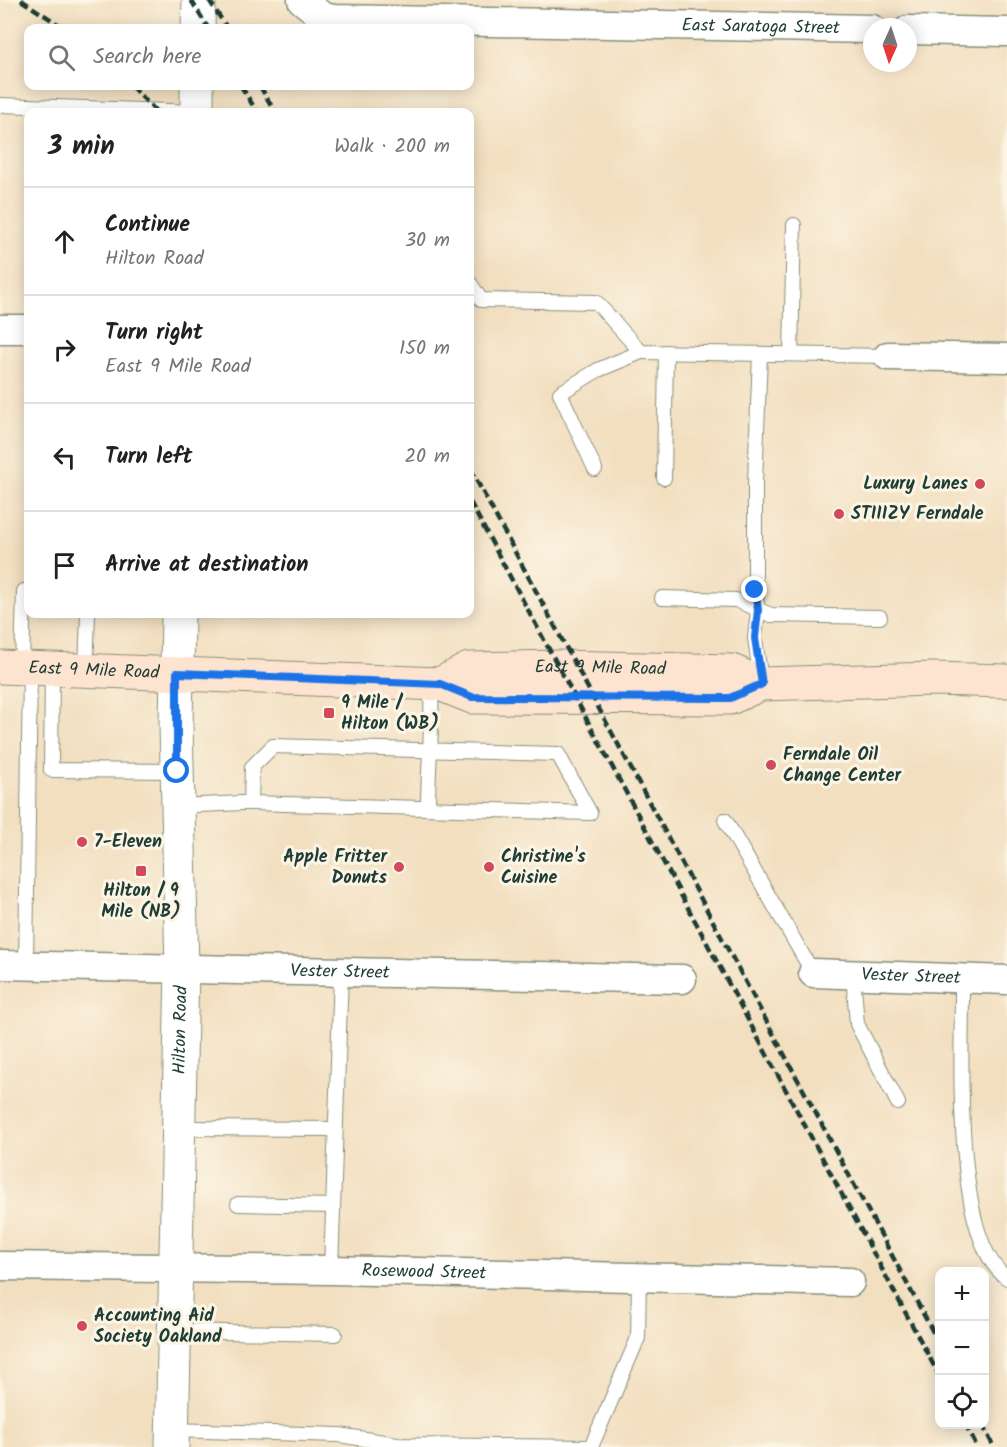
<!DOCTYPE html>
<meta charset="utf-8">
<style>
:root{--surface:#fff;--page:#f2f2f2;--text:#202124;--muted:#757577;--line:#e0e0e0}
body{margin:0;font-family:Kalam,sans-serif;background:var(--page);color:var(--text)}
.controls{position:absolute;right:18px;bottom:18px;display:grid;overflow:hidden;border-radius:12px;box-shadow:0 3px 15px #0003}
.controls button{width:54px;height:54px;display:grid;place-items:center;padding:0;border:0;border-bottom:2px solid var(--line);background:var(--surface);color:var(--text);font:30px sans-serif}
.compass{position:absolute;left:863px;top:18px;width:54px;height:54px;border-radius:50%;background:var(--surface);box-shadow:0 3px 15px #0003;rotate:183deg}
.stop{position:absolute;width:18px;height:18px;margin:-14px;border:4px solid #1a73e8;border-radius:50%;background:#fff}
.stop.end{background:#1a73e8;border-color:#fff;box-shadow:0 2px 6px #0008}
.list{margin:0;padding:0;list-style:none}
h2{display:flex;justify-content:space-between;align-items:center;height:78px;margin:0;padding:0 24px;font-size:26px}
h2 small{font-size:20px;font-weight:400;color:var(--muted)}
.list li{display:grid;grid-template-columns:39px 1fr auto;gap:18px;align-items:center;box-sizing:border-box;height:108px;padding:0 24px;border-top:2px solid var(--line)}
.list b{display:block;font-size:22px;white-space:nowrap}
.list p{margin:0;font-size:20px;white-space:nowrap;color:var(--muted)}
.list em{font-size:20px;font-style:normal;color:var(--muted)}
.icon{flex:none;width:33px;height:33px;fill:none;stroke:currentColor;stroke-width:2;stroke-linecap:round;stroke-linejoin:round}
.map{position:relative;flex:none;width:1007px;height:1447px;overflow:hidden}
.search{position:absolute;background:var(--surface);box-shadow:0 3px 15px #0003;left:24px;top:24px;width:450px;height:66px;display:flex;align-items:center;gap:15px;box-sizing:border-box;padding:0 21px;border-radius:12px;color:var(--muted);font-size:22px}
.panel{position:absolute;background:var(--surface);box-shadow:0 3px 15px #0003;left:24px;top:108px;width:450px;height:510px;border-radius:12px}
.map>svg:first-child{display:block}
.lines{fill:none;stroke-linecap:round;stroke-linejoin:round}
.service-casing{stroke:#888e7a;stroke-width:16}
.minor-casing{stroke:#888e7a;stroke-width:31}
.tertiary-casing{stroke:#888e7a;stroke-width:35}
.secondary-casing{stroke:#888e7a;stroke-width:35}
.service{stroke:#fff;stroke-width:14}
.minor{stroke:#fff;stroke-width:28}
.tertiary{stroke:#fff;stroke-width:33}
.secondary{stroke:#fde4d0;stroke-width:33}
.rail{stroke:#1f3d34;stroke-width:4.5;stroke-dasharray:9 4.5;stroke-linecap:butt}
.route{stroke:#1a73e8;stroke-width:8}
.poi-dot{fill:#d1495b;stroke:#fcf5e5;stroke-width:2}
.labels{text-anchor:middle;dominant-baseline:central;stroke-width:6;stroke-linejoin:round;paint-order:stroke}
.street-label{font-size:18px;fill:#1f3d34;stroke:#fcf5e5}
.poi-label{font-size:18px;font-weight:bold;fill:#1f3d34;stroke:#fcf5e5;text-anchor:start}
</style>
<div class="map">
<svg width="1007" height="1447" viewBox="0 0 1007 1447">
<rect width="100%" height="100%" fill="#fcf5e5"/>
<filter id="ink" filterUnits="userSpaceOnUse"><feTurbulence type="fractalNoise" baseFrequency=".0167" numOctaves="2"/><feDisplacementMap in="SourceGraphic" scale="12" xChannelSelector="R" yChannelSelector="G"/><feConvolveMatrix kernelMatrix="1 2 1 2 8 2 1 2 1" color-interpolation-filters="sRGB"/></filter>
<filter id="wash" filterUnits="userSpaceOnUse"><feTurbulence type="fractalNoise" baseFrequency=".008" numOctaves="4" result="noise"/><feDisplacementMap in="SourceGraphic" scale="24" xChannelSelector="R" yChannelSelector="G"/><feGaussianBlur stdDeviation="1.35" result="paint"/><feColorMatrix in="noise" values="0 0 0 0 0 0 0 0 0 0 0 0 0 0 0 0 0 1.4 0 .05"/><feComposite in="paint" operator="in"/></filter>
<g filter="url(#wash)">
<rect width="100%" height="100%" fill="#f2dfc0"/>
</g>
<g filter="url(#ink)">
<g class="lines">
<g class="service-casing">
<g id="service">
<polyline points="0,105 197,112"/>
<polyline points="470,283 481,300 596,302 641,352 888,356"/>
<polyline points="760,354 755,483 755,589 758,610 755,638 761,682"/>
<polyline points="791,354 794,225"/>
<polyline points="595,469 560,393 598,370 641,352"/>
<polyline points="664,478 666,352"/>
<polyline points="662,598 736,600 771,615 880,617"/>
<polyline points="22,667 24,591 28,591"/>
<polyline points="52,669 51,770 177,771"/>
<polyline points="86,670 88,614"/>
<polyline points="178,806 243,803 251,803 590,813 558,754 273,746 252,767 251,803"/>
<path d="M428,808C428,766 433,726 431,684"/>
<polyline points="725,820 813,973"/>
<polyline points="26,965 30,668"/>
<polyline points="853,974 857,1024 898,1103"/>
<path d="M962,978C963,1043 950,1239 1007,1278"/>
<polyline points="179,1128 335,1129"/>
<polyline points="238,1204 333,1206"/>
<polyline points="331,1270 341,972"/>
<polyline points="176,1331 335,1334"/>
<polyline points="172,1430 339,1435 403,1445 591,1447 638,1338 639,1277"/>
</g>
</g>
<g class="minor-casing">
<g id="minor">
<path id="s1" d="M302,0L323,17L335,19L872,29"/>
<polyline points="908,30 1007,32"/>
<polyline points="0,329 28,329"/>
<polyline points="888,356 1007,358"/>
<path id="s2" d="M0,965L682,979"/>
<path id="s3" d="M813,973L1007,980"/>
<path id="s4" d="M0,1266L331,1270L850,1282"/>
</g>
</g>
<g class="tertiary-casing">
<g id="tertiary">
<polyline points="198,28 199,0"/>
<polyline points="197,112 197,86"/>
<path id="s5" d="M172,1447L182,968L176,725L178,614"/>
</g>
</g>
<g class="secondary-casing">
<g id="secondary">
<path id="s6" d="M0,667L440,684L472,697L730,698L761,684L933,679L1007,681"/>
<path id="s7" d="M440,684L469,669L558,667L732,671L761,684"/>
</g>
</g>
<use href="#service" class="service"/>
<use href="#minor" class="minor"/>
<use href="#tertiary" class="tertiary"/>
<use href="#secondary" class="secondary"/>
<g class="rail">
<polyline points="21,0 64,28"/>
<polyline points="191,0 208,28"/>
<polyline points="209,0 227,28"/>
<polyline points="131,86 157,112"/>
<polyline points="241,86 257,112"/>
<polyline points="260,86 275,112"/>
<polyline points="470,468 940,1345"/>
<polyline points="470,502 940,1377"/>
<polyline points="965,1424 977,1447"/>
<polyline points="982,1424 994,1447"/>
</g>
</g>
</g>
<g class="lines" filter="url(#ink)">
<polyline class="route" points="177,771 177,673 440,684 472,697 730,698 762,684 755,638 758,610 755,590"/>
</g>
<g class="poi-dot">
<circle cx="980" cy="484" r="6"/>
<circle cx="839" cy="514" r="6"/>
<rect x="323" y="707" width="12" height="12" rx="3"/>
<circle cx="771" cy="765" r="6"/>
<circle cx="82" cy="842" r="6"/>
<circle cx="399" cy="867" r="6"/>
<circle cx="489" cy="867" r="6"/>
<rect x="135" y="865" width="12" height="12" rx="3"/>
<circle cx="82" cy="1326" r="6"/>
</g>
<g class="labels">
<g class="street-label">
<text stroke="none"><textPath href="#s1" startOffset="465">East Saratoga Street</textPath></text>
<text stroke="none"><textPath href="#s7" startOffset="164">East 9 Mile Road</textPath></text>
<text stroke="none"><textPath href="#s6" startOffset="94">East 9 Mile Road</textPath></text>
<text stroke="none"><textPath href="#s2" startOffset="340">Vester Street</textPath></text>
<text stroke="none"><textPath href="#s3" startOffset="98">Vester Street</textPath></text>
<text stroke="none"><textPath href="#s5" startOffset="417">Hilton Road</textPath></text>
<text stroke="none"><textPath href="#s4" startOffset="424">Rosewood Street</textPath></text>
</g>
<g class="poi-label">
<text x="968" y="484" text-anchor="end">Luxury Lanes</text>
<text x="851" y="514">STIIIZY Ferndale</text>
<text x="341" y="703">9 Mile /<tspan x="341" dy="21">Hilton (WB)</tspan></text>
<text x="783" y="755">Ferndale Oil<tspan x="783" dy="21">Change Center</tspan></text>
<text x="94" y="842">7-Eleven</text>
<text x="387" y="857" text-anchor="end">Apple Fritter<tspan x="387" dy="21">Donuts</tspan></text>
<text x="501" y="857">Christine's<tspan x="501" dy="21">Cuisine</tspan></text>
<text x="141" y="891" text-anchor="middle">Hilton / 9<tspan x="141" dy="21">Mile (NB)</tspan></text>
<text x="94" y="1316">Accounting Aid<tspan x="94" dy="21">Society Oakland</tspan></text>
</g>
</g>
</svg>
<div class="controls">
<button>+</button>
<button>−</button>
<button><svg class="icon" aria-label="locate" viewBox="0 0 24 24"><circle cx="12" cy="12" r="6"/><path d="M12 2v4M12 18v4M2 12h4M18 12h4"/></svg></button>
</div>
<svg class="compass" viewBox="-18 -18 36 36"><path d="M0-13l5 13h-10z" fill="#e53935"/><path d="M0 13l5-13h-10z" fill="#757577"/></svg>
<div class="stop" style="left:177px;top:771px"></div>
<div class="stop end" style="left:755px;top:590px"></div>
<div class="search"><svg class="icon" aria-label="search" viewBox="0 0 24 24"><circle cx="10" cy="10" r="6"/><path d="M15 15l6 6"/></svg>Search here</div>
<section class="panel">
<h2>3 min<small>Walk · 200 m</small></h2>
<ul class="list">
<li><svg class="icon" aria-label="ahead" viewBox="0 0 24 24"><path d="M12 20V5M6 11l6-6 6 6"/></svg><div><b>Continue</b><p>Hilton Road</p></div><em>30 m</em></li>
<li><svg class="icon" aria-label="right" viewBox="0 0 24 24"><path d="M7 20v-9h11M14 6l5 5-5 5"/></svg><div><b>Turn right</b><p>East 9 Mile Road</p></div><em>150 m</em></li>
<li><svg class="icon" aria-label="left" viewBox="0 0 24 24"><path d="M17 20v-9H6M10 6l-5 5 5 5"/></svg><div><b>Turn left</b></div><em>20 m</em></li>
<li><svg class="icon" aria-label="arrive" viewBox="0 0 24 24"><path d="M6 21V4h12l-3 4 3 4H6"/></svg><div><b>Arrive at destination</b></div></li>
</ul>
</section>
</div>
